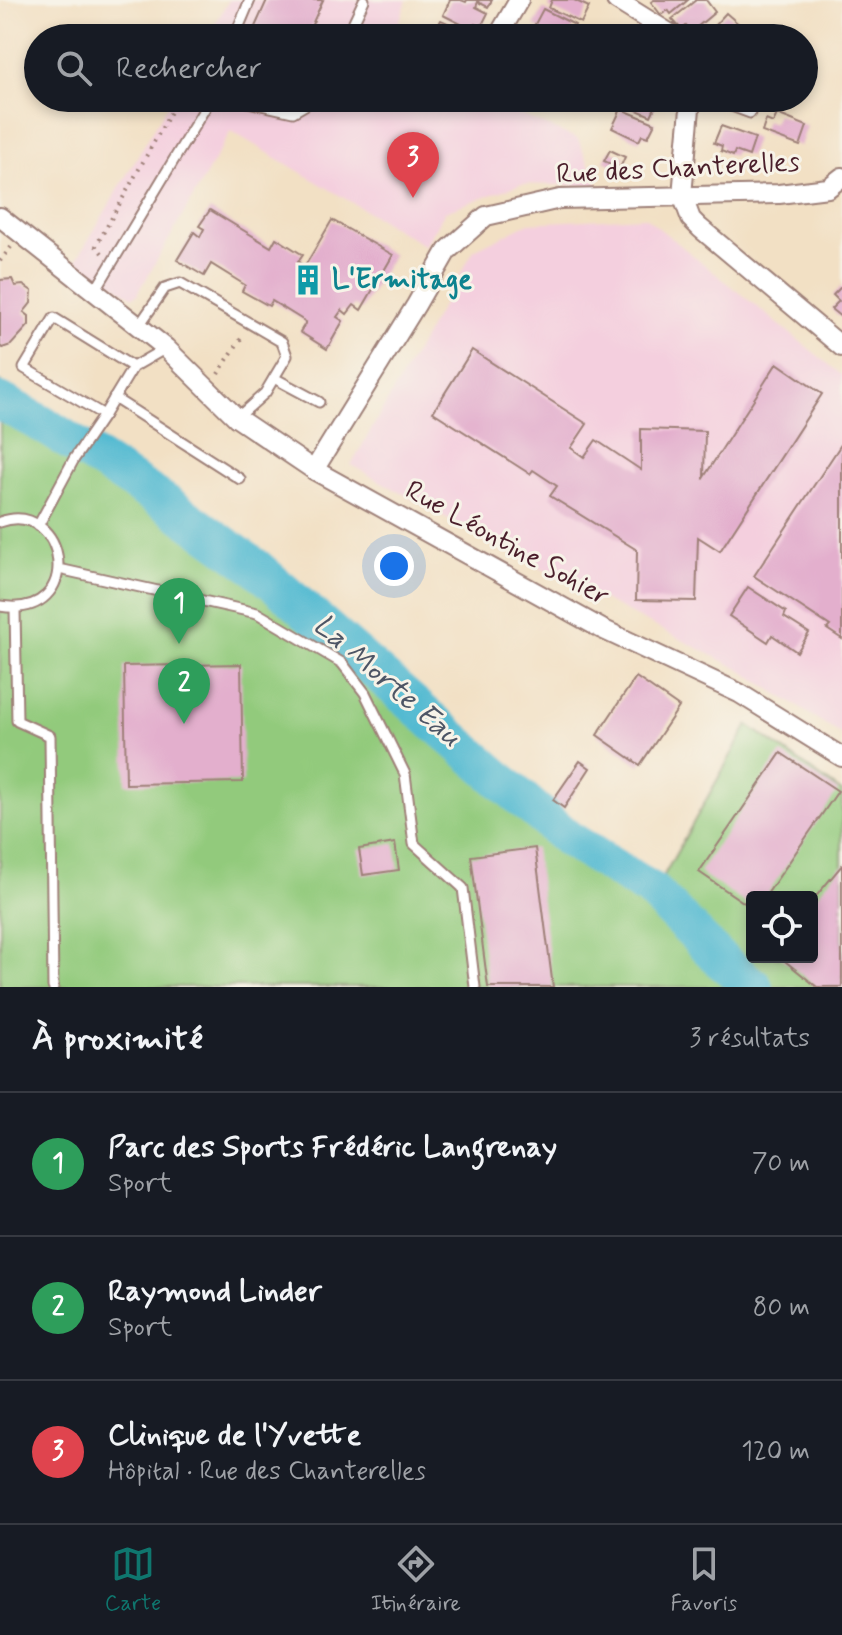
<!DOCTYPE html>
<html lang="fr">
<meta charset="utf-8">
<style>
:root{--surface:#171b24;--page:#20242c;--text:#f1f3f6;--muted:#9ea1a6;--line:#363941;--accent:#0f766e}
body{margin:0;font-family:Mynerve,sans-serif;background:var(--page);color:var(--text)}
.controls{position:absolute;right:24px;bottom:24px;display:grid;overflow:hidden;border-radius:8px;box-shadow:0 4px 12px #0003}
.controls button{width:72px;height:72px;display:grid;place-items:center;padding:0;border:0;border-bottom:2px solid var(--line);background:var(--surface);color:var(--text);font:40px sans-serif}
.you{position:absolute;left:394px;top:566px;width:28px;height:28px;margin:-20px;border:6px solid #fff;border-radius:50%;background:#1a73e8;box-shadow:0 0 0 12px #1a73e833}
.badge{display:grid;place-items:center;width:52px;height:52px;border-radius:50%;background:var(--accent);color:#fff;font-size:26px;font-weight:700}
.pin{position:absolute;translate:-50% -66px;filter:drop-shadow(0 2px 4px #0008)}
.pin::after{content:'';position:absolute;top:42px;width:28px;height:24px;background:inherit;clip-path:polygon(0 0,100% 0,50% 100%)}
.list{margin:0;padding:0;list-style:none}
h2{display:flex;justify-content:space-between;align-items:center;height:104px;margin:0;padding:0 32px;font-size:34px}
h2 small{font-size:26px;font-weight:400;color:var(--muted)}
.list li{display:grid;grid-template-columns:52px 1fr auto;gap:24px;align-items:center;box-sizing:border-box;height:144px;padding:0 32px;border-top:2px solid var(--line)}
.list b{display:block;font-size:30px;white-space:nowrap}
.list p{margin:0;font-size:26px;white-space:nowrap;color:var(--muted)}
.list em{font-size:26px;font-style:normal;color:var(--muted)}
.icon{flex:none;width:44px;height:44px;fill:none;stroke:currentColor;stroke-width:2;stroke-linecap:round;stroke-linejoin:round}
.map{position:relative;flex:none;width:842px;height:987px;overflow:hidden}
.search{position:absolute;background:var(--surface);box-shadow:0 4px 12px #0003;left:24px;right:24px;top:24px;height:88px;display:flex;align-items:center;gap:20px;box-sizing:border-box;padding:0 28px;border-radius:44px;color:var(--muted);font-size:30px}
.sheet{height:536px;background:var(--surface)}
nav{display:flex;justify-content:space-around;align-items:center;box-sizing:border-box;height:112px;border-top:2px solid var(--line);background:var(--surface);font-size:22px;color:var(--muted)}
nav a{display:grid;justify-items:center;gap:4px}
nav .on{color:var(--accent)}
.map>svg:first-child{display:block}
.built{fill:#f4cfde}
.green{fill:#92ca7c;stroke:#6e7454;stroke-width:2;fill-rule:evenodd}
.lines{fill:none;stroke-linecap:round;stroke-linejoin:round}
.river{stroke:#53bad1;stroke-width:38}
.building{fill:#e3afcd}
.lane-casing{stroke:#9e8078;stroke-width:13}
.street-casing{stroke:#9e8078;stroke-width:22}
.path{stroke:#9e8078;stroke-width:4;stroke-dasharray:2 6;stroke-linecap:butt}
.lane{stroke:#fff;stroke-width:9}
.street{stroke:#fff;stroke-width:18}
.labels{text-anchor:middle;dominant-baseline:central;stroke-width:6;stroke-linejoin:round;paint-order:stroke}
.street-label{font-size:28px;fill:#4a1f2b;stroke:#f7f3e8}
.culture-label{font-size:28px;font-weight:bold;fill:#0d838f;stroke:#f7f3e8;text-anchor:start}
.water-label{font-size:30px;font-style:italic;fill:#4d5565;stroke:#f7f3e8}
</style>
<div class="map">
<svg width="842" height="987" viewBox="0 0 842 987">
<rect width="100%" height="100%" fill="#f7f3e8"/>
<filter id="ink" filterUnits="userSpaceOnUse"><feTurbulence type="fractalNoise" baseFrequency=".0125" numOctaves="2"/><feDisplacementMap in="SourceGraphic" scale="16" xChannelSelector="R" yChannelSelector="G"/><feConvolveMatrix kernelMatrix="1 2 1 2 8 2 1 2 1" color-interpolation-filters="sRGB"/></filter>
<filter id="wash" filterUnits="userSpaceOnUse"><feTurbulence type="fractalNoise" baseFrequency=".006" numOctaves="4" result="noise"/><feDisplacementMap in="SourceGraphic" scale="32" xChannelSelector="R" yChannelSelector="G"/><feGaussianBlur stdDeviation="1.8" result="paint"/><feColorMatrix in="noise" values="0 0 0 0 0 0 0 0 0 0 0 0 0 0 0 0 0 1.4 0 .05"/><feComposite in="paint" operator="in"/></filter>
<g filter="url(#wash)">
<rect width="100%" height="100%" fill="#f2e0c4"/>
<g class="built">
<polygon points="229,0 407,0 394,38 207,38"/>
<polygon points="172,98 480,98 578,139 598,186 521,184 445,211 425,246 231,131 137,295 133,297 76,261"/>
<polygon points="645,217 842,375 842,735 739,669 499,547 351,465 474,250 529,223"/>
</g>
<path class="green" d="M0,382L91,447L265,564L491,759L576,835L659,884L748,725L842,792V987H0ZM752,897H812V957H752Z"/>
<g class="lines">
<polyline class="river" points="0,401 49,428 169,505 257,568 567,838 652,891 723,962 754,987"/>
</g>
<g id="blocks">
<g class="building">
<polygon points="267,0 323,0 306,38 250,38"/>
<polygon points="450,0 461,0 466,2 467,0 492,0 488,7 478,2 476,7 488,13 481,27 475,24 470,34 473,35 472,38 437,38 433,36 441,20 459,28 461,24 443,15"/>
<polygon points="552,0 574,0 589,7 581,23 549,8"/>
<polygon points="654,0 688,0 671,14 668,10 661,15 651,2"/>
<polygon points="696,0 706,0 715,12 691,32 686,26 682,30 672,19"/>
<polygon points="543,9 575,25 568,38 559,38 553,35 551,38 537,38 543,31 534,26"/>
<polygon points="726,13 741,26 731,36 733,38 703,38"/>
<polygon points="620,98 656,98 659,99 651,116 618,102"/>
<polygon points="621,109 655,123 648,137 642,135 639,141 612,128"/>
<polygon points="777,114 807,126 800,146 762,132 766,120 773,123"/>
<polygon points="721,126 755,138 749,156 735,151 733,156 721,151 722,146 714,143"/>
<polygon points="610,150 625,157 620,168 604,161"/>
<polygon points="210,210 271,247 276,238 303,255 298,262 305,266 332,220 393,255 361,310 354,305 347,314 342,310 337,317 343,321 327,349 300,332 306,322 272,301 269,306 242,291 245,285 211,264 204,276 177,260 194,232 200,237 204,229 199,226"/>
<polygon points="12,279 15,286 23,285 32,291 31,303 24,312 29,316 29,325 11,345 2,348 0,346 0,280"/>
<polygon points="842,286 842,318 831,309 839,301 833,295"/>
<polygon points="472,350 587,424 571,448 584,457 596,440 641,470 641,429 705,431 704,477 777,363 822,394 720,551 698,537 696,601 636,600 637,550 550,496 557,486 533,470 530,474 433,412"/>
<polygon points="842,443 842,639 827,629 830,626 754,576"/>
<polygon points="748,587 786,612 784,617 809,633 797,652 772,635 768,642 729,616"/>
<polygon points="241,664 243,782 126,784 124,666"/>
<polygon points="636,677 679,707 640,765 597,735"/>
<polygon points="781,753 838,791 765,897 752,897 752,908 699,872"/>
<polygon points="580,761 590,768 564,808 553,800"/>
<polygon points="395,843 399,870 363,875 359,849"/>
<polygon points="535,848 553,987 488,987 471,856"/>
<polygon points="842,865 842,987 817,987 780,957 812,957 812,901"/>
</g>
</g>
</g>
<g filter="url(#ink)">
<use href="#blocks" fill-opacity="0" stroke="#9e8078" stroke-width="2"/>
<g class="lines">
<g class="lane-casing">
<g id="lane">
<polyline points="234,38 250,0"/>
<polyline points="346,38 364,0"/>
<polyline points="230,98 293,112 317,98"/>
<polyline points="693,98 726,104 750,113"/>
<polyline points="95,291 211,98"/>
<polyline points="138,327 165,288 180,283 282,342 287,356 265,393 237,418"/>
<polyline points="274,378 319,402"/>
<polyline points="114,398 240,479"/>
<polyline points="104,415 24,368 54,318 133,367"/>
<path d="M0,522C67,498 87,620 0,606"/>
<polyline points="38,526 74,459 104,415 133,367 166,348"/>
<polyline points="59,569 257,613 342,663 365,693 405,774 414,844 463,888 475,987"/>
<polyline points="15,609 17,721 50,736 53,987"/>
</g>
</g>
<g class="street-casing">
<g id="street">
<polyline points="616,0 677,38"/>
<polyline points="497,38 519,0"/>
<polyline points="691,98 682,195 691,219 700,228 842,347"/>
<polyline points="0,217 166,348 237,418 314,470 602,629 739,693 842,757"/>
<polyline points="314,470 416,305 447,251 486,216 560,199 779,194 828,188 842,177"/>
</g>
</g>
<g class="path">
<polyline points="102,253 96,246 172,110 183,98"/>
<polyline points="0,261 11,247"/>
<polyline points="218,374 244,334"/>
</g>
<use href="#lane" class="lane"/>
<use href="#street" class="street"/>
</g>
</g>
<defs>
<g id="building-bare" transform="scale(2.4)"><path d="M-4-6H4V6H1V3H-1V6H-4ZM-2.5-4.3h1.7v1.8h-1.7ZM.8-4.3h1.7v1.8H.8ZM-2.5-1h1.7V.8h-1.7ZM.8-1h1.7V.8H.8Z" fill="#0f9aa8" stroke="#f7f3e8" stroke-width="2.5" paint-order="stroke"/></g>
</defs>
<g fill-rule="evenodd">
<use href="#building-bare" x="308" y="280"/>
</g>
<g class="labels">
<g class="street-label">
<text transform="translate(678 169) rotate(-3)">Rue des Chanterelles</text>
<text transform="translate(507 544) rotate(29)">Rue Léontine Sohier</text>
</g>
<g class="culture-label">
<text x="332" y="280">L'Ermitage</text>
</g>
<g class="water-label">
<text transform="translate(387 681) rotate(41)">La Morte Eau</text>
</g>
</g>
</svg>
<div class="controls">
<button><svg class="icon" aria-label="locate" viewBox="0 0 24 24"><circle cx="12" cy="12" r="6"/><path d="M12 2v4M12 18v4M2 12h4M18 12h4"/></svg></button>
</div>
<div class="you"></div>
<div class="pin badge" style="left:179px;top:644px;background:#2e9e5b">1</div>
<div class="pin badge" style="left:184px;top:724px;background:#2e9e5b">2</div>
<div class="pin badge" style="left:413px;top:198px;background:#e0444e">3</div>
<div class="search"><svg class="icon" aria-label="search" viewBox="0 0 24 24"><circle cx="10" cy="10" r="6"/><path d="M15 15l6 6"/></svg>Rechercher</div>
</div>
<section class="sheet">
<h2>À proximité<small>3 résultats</small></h2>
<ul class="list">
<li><span class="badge" style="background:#2e9e5b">1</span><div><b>Parc des Sports Frédéric Langrenay</b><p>Sport</p></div><em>70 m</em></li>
<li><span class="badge" style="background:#2e9e5b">2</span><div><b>Raymond Linder</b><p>Sport</p></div><em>80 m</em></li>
<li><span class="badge" style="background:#e0444e">3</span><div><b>Clinique de l'Yvette</b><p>Hôpital · Rue des Chanterelles</p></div><em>120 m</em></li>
</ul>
</section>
<nav>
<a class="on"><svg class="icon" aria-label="map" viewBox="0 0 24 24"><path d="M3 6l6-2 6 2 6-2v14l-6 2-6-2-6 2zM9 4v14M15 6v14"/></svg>Carte</a>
<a><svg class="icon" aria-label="directions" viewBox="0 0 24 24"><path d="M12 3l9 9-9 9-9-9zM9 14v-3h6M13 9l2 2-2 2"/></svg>Itinéraire</a>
<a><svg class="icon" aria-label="saved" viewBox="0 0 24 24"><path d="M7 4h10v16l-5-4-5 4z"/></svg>Favoris</a>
</nav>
